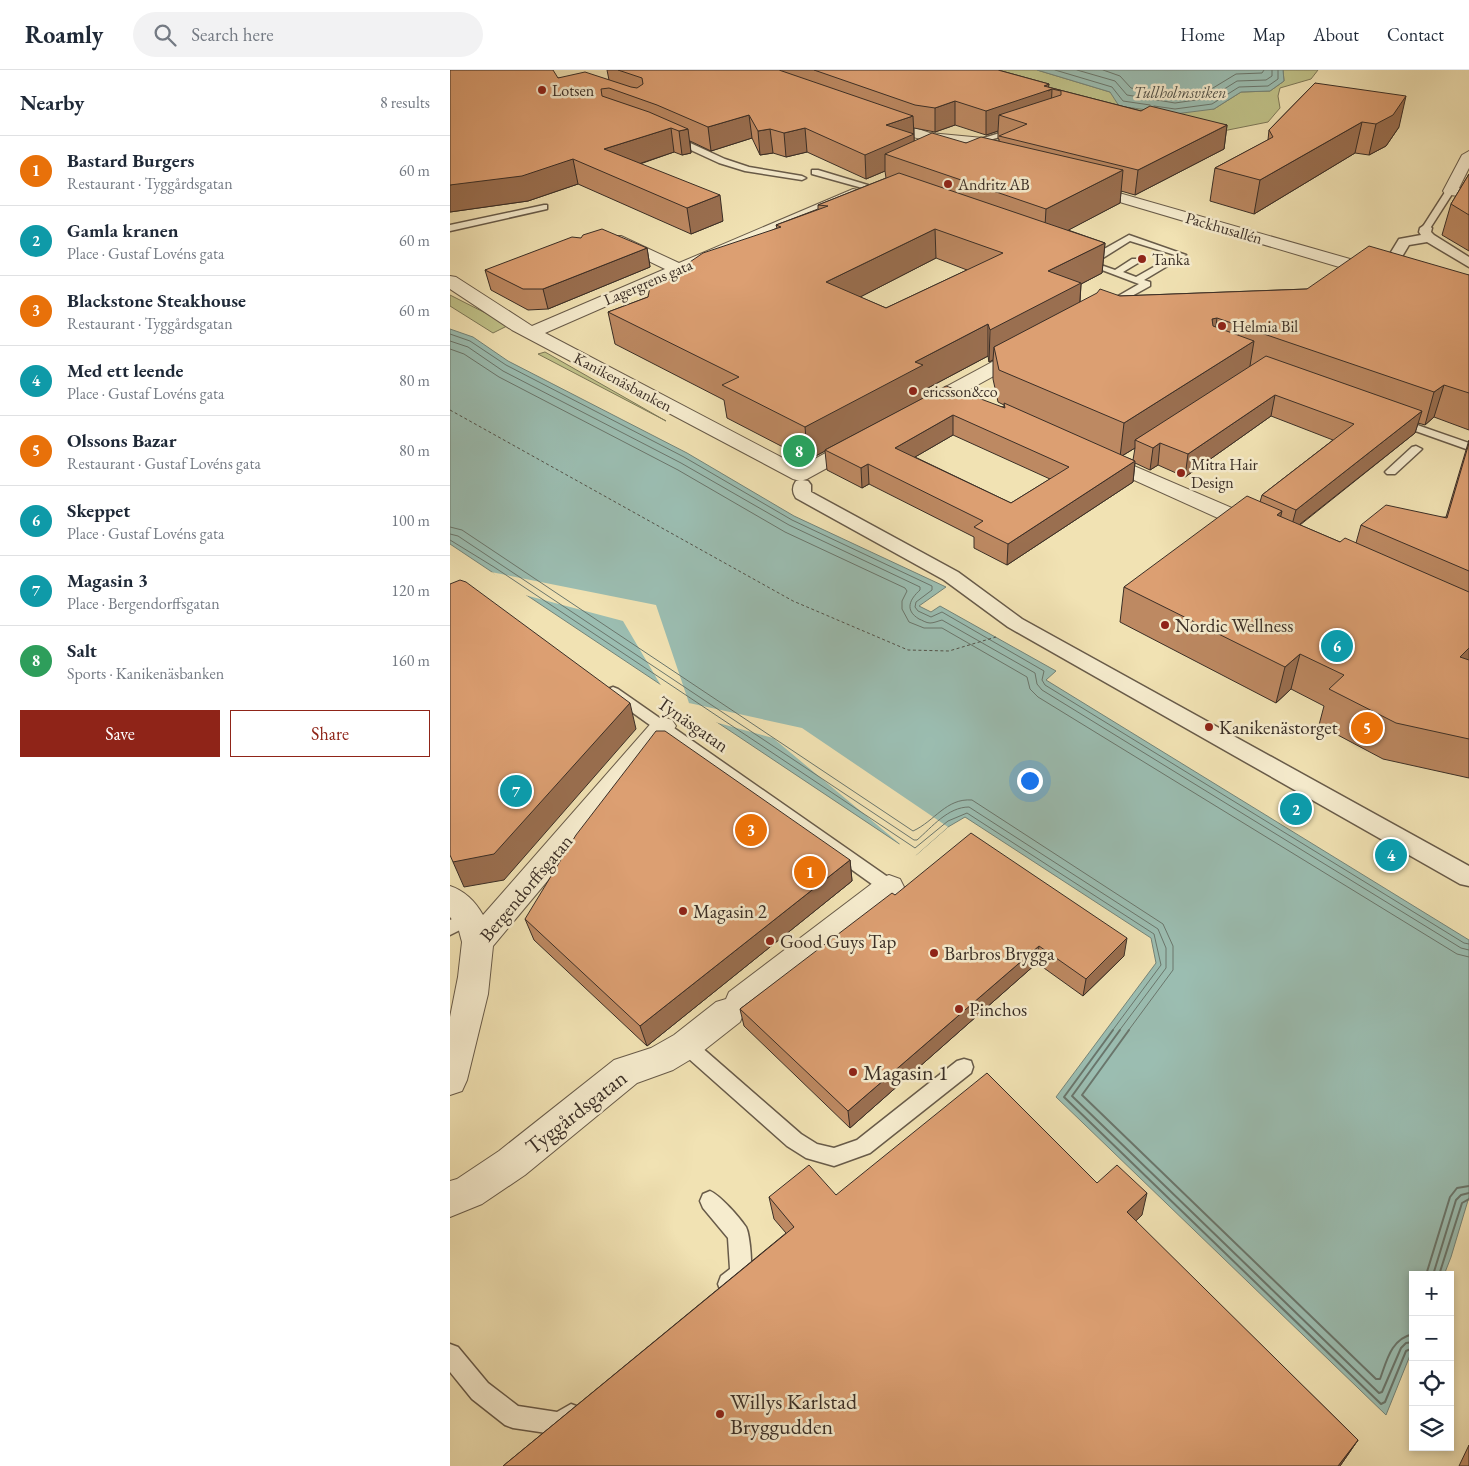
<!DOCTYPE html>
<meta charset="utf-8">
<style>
:root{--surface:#fff;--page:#f2f2f3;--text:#1f2937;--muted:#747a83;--line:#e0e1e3;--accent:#8f2418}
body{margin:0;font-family:"EB Garamond",serif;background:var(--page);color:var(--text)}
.controls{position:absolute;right:15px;bottom:15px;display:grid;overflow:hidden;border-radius:0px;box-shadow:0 2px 8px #0003}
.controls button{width:45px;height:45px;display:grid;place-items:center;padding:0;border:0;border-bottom:1px solid var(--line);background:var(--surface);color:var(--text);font:25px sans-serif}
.you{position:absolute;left:579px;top:710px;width:18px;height:18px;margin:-12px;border:4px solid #fff;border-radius:50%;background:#1a73e8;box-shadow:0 0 0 8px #1a73e833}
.badge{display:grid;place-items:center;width:32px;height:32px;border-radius:50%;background:var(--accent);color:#fff;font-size:16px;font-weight:700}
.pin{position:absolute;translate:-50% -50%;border:2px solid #fff;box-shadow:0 1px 5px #0006}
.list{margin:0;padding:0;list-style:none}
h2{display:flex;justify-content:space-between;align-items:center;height:65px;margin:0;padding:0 20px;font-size:21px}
h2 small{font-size:16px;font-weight:400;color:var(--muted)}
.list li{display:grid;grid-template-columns:32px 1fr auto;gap:15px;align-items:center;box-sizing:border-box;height:70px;padding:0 20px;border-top:1px solid var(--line)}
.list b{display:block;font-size:19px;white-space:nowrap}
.list p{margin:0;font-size:16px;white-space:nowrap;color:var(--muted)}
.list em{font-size:16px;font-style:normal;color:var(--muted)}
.actions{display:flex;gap:10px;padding:15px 20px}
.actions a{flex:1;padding:11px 0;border:1px solid var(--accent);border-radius:0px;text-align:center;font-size:18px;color:var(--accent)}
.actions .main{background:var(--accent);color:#fff}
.icon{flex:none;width:28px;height:28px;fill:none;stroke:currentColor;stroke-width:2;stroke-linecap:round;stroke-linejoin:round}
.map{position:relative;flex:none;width:1019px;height:1396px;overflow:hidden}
header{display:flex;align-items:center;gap:30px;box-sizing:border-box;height:70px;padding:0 25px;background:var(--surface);border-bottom:1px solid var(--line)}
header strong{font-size:24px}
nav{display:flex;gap:28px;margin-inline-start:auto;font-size:18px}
.search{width:350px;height:45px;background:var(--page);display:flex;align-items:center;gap:12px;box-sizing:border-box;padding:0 18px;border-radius:28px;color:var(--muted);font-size:19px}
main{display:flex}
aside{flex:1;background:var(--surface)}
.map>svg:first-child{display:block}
.green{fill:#c0c289;stroke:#7d7858}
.water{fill:#9bbdb1;stroke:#748479}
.pier{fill:#f1e2b3}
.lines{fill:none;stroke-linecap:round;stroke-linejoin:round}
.shore-far1{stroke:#6a766c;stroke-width:1}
.shore{stroke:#6a766c;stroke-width:2}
.ferry{stroke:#525249;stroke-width:1;stroke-dasharray:3 2.5;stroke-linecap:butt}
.service-casing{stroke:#685b49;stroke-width:3}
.pedestrian-casing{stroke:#685b49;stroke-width:3}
.minor-casing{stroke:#685b49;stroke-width:2}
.tertiary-casing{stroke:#685b49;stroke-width:2}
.service{fill:#f6ecce;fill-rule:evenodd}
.pedestrian{fill:#f6ecce;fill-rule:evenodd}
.minor{fill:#f6ecce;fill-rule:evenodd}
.tertiary{fill:#f6ecce;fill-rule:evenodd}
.wall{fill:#bd8962;stroke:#3a2e26;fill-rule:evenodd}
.shaded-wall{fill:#9a6f50;stroke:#3a2e26}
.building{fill:#dc9f72;stroke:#3a2e26;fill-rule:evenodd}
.poi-dot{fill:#8f2418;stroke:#f6ecce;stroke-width:2}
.labels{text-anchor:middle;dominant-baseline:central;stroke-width:5;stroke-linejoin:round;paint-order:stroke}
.far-poi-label{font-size:16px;fill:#3a2e26;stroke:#f6ecce;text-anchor:start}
.far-water-label{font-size:16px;font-style:italic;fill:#525249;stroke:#f6ecce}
.far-street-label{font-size:16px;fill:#3a2e26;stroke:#f6ecce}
.poi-label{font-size:19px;fill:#3a2e26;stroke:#f6ecce;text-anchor:start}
.street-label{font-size:19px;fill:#3a2e26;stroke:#f6ecce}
.near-poi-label{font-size:22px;fill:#3a2e26;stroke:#f6ecce;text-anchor:start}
.near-street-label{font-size:22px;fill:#3a2e26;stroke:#f6ecce}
</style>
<header>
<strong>Roamly</strong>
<div class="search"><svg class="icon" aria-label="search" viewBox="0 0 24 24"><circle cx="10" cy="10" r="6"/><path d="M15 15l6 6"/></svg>Search here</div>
<nav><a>Home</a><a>Map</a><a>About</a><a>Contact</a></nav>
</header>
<main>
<aside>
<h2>Nearby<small>8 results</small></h2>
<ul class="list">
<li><span class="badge" style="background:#e8710a">1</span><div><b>Bastard Burgers</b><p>Restaurant · Tyggårdsgatan</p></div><em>60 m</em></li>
<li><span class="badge" style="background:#0f9aa8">2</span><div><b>Gamla kranen</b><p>Place · Gustaf Lovéns gata</p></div><em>60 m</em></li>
<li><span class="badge" style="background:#e8710a">3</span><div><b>Blackstone Steakhouse</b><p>Restaurant · Tyggårdsgatan</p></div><em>60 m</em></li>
<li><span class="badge" style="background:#0f9aa8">4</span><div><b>Med ett leende</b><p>Place · Gustaf Lovéns gata</p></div><em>80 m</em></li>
<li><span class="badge" style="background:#e8710a">5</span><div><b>Olssons Bazar</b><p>Restaurant · Gustaf Lovéns gata</p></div><em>80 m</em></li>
<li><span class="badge" style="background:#0f9aa8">6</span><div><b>Skeppet</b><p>Place · Gustaf Lovéns gata</p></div><em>100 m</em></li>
<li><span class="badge" style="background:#0f9aa8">7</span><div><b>Magasin 3</b><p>Place · Bergendorffsgatan</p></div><em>120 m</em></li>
<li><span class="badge" style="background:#2e9e5b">8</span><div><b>Salt</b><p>Sports · Kanikenäsbanken</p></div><em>160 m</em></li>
</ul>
<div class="actions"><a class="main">Save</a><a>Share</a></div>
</aside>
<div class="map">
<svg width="1019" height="1396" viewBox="0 0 1019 1396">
<rect width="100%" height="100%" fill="#f1e2b3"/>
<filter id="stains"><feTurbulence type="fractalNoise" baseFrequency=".004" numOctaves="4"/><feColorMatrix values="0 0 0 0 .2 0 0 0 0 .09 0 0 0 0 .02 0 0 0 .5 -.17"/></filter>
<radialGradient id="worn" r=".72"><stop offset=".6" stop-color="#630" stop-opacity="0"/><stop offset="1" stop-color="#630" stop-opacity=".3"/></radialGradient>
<g class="green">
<polygon points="535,0 587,0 660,22 764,39 791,22 820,21 834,11 833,0 868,0 861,9 830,18 828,26 830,38 818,52 773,61 721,53"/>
<polygon points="0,225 59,255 43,263 0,236"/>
<polygon points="95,282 216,351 88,284"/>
</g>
<g class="water">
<polygon points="587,0 833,0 834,11 820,21 791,22 764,39 725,44 669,36 660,22"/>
<polygon points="0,259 23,267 58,291 237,383 344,446 496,517 469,536 481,542 490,536 606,601 596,610 1019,870 1019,1127 1001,1187 994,1205 963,1205 963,1278 936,1345 606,1027 706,893 701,868 515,747 498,757 466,785 0,474"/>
</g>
<polygon class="pier" points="41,502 206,535 239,633 352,658 498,757 464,787 448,776 450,774 323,668 261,651 213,619 173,551 71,524"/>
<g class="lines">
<g class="shore-far1">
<polyline points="605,0 662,17 673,31 700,35"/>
<polyline points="627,0 665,11 677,25 725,33 760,28 787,11 816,10 822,6 822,0"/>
<polyline points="653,0 670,6 681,18 725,25 758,21 786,4 812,3 814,0"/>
<polyline points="704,36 725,39 762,34 789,17 818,16 828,9 828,0"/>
<polyline points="0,264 20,271 56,295 234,387 342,450 482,516 482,520 466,532 465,537 468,541 481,547 492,542 594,601 592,610 595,615 1014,873 1019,874"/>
<path d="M0,271L18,277L53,301L231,393L339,455L470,517V520C460,529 454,540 469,549C472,550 476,553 480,553C484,553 488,551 492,550L585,603L587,614L592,620L1011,878L1019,880"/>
<polyline points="0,279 14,284 49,307 228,400 335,462 455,518 457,521 452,531 452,539 459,552 474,558 492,558 577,607 580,619 588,627 1007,884 1019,887"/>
<path d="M0,457L12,460L463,761C485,751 496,728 522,730L713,854L723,876V900L678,961"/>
<path d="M0,464L8,466L464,770H467C482,757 498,737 519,737L708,859L716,878V898L669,961"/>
<polyline points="0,470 44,497 465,778 498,751 517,743 704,864 711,895 662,961"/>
</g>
<g class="shore">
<polyline points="663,960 614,1027 931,1334 935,1332 956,1281 963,1278"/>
<polyline points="670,960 622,1026 929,1323 932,1322 951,1278 956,1273 963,1272"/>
<path d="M679,960L632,1025L926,1309H930C937,1290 941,1269 963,1264"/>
<polyline points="976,1205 1000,1127 1007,1118 1019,1116"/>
<polyline points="983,1205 1006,1130 1011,1125 1019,1123"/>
<polyline points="989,1205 1012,1133 1019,1129"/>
</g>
<polyline class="ferry" points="0,340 343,531 458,580 499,581 546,567"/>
<g class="service-casing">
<g id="service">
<polygon points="566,58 570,60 569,62 528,73 524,71"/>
<polygon points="219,66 225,66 275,89 299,97 352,106 356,108 352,110 295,101 269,93 219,70"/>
<polygon points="362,100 368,100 441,122 434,124 362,104"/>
<polygon points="997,119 1004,121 979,160 973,160 972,158"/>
<polygon points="94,135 97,135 97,139 0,161 0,155"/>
<path d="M679,165L736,185L694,210L700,212V216L662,237H656V233L689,214L631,192ZM680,171L725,185L686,207L673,202L688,193V189H682L665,200L645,193Z"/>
<polygon points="947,348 1019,373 1019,380 943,353 942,351 943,349"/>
<polygon points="966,376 972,379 970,381 945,404 937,404 935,402 937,400 962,377"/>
<polygon points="163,617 168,619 445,812 447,817 445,822 439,823 433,822 158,625 156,622 158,619"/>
<polygon points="20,840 26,842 28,847 26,852 0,865 0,850"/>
<polygon points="236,967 242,969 351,1064 367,1074 384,1078 407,1070 507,991 514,989 521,991 523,997 521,1003 420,1083 384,1096 356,1088 337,1076 230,981 227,975 230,969"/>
<path d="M260,1121C271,1126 289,1147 296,1157C300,1165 304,1204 298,1211C294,1217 286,1222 279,1225L271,1222L268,1214L271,1206L280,1199L278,1168L253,1138L250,1131L253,1124Z"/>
<polygon points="0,1274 8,1277 38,1313 68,1336 107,1342 121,1334 129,1337 132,1345 129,1353 118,1362 110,1365 63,1358 55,1355 22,1329 0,1302"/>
</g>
</g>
<g class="pedestrian-casing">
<g id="pedestrian">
<polygon points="976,154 982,158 981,162 984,165 1019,187 1019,197 977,172 959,175 947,195 937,195 935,192 949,169 971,165 969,162 970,158"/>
<path d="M352,410L358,411L361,415V422L508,502L572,549L1019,796V816L1010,814L558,557L494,510L346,428C342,422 342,417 346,411Z"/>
</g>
</g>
<g class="minor-casing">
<g id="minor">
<polygon points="1019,81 1019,98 1009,118 1019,120 1019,128 995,124 993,121 1012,85"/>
<polygon points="403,119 408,120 410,123 408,126 95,263 350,397 403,368 410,366 417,368 420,372 417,376 357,409 350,411 343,409 62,260 0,219 0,206 6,207 82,256 215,199 159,172 157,169 159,166 171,166 229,193"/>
<polygon points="576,276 582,277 585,281 582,285 480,341 473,343 466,341 463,337 466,333 570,277"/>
<polygon points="649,381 817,453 820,458 817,463 809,465 801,463 642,391 639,387 642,383"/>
<path d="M213,647L222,650L226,656L222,662L43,876L38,924L17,1010L12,1021L0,1025V947L8,907L12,872L8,857L0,847V816C15,821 25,831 33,845L204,650Z"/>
<polygon points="439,805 450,809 454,817 450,825 303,942 293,945 290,952 248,985 223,1000 187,1013 75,1105 32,1134 0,1147 0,1111 7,1109 49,1081 164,990 201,978 224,965 266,932 276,929 279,922 428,809"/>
</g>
</g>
<g class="tertiary-casing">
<g id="tertiary">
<path d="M429,46L480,63L533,68L543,71L552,77L554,84L547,91H537L535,88L540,81C530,73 519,75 507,75C478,74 451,63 424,53L422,50L424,47Z"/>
<polygon points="634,113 935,199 937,203 935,207 923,207 629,120 627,117 629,114"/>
</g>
</g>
<use href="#service" class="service"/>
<use href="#pedestrian" class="pedestrian"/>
<use href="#minor" class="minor"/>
<use href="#tertiary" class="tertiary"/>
</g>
<g class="wall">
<path d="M0,0L108,8L159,10L157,0H548L599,14L598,17L691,41L777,55L774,79L685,125L671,121L670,133L618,160L655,173L652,203L631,214L630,232L670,226L857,219L1019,205V360L984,347L975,355L968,353L965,363L850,455L890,472L906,473L911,455L996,447L1019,370V708L933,689L869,655L874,636L841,619L826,633L670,552L674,517L810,432L812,425L883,370L821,346L735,407L708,395L700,400L685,393L683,412L557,495L524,478V467L419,414L412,418L377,400L375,381L358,390L277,348L274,330L165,274L158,242L198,227L229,206L327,158L326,155L368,139V135L436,108L435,101L416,109L357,82L336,87L323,83L310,85L302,68L261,81L240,71L241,83L232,85L224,82L190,94L273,151L241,164L128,114L78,131L0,142ZM505,55L536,65L548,61V69H549V71L516,73L464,71V58L485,62ZM486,188L517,200L436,238L410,227ZM538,286L539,292L543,290V309L548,332L554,335V337L474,327V320ZM503,365L600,409L561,433L465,387ZM685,378L683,390L672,386Z"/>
<polygon points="865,13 949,57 936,76 919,85 905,83 804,144 760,131 765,98 818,70 819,60"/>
<polygon points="1019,104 1019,181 992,165 1001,134"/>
<polygon points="197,178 200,197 98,239 78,240 41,220 35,200"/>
<polygon points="400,790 402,811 197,976 84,870 75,849"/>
<polygon points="445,825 674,886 633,926 587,893 400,1058 294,956 290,939"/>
<polygon points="647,1113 692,1145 685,1151 908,1370 890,1396 53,1396 336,1163 324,1149 319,1127 386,1125"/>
<polygon points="1019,1375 1019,1396 1009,1396"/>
</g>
<g class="shaded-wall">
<polygon points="599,14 598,21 602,19 601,42 549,45 548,61 536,65 536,41"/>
<polygon points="956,26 949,57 936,76 919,85 926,54"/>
<polygon points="505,31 505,55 485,62 485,38"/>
<polygon points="299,45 302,68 261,81 258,57"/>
<polygon points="463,46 465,88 435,84 435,101 416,109 415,85 436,55"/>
<polygon points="912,52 905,83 804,144 810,110"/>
<polygon points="777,55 774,79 685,125 688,100"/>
<polygon points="221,58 224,82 159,104 154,79"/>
<polygon points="355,58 357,82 336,87 334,63"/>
<polygon points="238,59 241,83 232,85 229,61"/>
<polygon points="320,59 323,83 310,85 308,61"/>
<polygon points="123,89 128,114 78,131 0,142 0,115"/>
<polygon points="673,100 670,133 594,173 596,139"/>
<polygon points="270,125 273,151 241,164 237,138"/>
<polygon points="485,159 486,188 379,243 376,212"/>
<polygon points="655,173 652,203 631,214 629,244 544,277 543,290 539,292 540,260 598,201"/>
<polygon points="197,178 200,197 98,239 93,219"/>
<polygon points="767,248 763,279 762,249"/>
<polygon points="538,254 538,286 474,320 474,328 375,380 375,381 358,390 355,357 465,292"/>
<polygon points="804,271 799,302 685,370 685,378 670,387 674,353"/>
<polygon points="994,315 984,347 975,355 984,322"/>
<polygon points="825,325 821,346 735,407 738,384"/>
<polygon points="972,341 965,363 840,462 846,440"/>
<polygon points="503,345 503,365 446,398 445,378"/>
<polygon points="710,373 708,395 700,400 703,378"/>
<polygon points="685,391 683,412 557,495 558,474"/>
<polygon points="418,394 419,414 412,418 411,398"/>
<polygon points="832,441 824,475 827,445"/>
<polygon points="1019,578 1019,600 1010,587"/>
<polygon points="850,584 841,619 826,633 835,597"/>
<polygon points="180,633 186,659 54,810 14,817 3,792"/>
<polygon points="400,790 402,811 197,976 190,956"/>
<polygon points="677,868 674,886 633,926 636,909"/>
<polygon points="589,876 587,893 400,1058 398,1041"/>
<polygon points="697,1123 692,1145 672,1164 677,1142"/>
<polygon points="908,1370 890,1396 888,1396"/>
</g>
<g class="building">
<polygon points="0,0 103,0 108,8 135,2 181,17 187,18 193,14 192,8 168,0 329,0 463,46 436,55 464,64 415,85 355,58 334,63 320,59 308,61 299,45 258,57 207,35 159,18 151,19 152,26 199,42 238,59 229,61 221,58 154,79 270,125 237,138 123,89 72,106 0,115"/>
<polygon points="364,0 548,0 599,14 594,16 691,41 700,36 777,55 688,100 549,66 577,54 549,45 611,25 611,21 602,19 536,41 505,31 485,38 465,35"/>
<polygon points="865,13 956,26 943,45 926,54 912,52 810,110 765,98 823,67 819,60"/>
<polygon points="482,63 516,73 531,67 673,100 596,139 435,84"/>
<path d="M449,103L655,173L598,201L631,213L540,260L538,254L465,292L473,295L355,357L272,315L289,307L158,242L198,227L200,217L229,206L234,196L253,183L331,157L326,155L378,136L368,135ZM485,159L553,183L436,238L376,212Z"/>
<polygon points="1019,104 1019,145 1001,134"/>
<polygon points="152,159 197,178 93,219 73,219 35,200 122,167 131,168 133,165"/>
<polygon points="919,176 1019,205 1019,323 994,315 984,322 767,248 762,249 763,256 804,271 674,353 549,300 544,277 647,223 650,219 670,226 857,219"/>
<polygon points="816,286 972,341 846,440 812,425 904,354 825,325 738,384 710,373 703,378 685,370"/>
<path d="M496,316L555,338L554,333L685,391L558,474L524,457L533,451L418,394L411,398L375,380ZM503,345L619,397L561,433L445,378Z"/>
<polygon points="1019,373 1019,501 911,455 936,435 997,448"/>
<polygon points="797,426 832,441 827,445 890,472 895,468 1019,522 1019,578 1010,587 1019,590 1019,669 946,653 879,619 894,605 850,584 835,597 674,517"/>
<polygon points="10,510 16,512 180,633 44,784 3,792 0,785 0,514"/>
<polygon points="206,661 215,661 400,790 190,956 75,849 126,765"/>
<polygon points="521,763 677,868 636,909 589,876 398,1041 290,939 442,823 445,825"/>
<polygon points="537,1003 647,1113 667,1095 697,1123 677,1142 908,1370 888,1396 53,1396 344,1157 319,1127 359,1095 386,1125"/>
</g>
<g class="poi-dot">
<circle cx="92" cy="20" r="5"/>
<circle cx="498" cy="114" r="5"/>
<circle cx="692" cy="189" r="5"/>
<circle cx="772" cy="256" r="5"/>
<circle cx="463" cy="321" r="5"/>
<circle cx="731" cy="403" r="5"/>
<circle cx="715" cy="555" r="5"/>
<circle cx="759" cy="657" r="5"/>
<circle cx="233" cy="841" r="5"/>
<circle cx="320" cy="871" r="5"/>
<circle cx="484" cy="883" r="5"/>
<circle cx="509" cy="939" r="5"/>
<circle cx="403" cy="1002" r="5"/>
<circle cx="270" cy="1344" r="5"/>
</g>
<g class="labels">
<g class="far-poi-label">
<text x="102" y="20">Lotsen</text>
<text x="508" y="114">Andritz AB</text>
<text x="702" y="189">Tanka</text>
<text x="782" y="256">Helmia Bil</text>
<text x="473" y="321">ericsson&amp;co</text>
<text x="741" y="394">Mitra Hair<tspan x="741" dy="18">Design</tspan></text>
</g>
<g class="far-water-label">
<text x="730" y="22">Tullholmsviken</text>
</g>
<g class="far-street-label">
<text transform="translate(774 158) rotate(16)">Packhusallén</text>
<text transform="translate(198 212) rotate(-23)">Lagergrens gata</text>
<text transform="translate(173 312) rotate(28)">Kanikenäsbanken</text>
</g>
<g class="poi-label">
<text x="725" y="555">Nordic Wellness</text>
<text x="769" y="657">Kanikenästorget</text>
<text x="243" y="841">Magasin 2</text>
<text x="330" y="871">Good Guys Tap</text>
<text x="494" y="883">Barbros Brygga</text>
<text x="519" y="939">Pinchos</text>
</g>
<g class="street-label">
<text transform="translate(243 654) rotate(35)">Tynäsgatan</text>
<text transform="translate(76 818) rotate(-50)">Bergendorffsgatan</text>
</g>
<g class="near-poi-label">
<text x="413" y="1002">Magasin 1</text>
<text x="280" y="1331">Willys Karlstad<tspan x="280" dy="25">Bryggudden</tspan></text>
</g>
<g class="near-street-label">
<text transform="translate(126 1042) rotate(-38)">Tyggårdsgatan</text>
</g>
</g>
<rect width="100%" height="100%" filter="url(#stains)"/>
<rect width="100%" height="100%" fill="url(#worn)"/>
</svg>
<div class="controls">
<button>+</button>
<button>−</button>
<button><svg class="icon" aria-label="locate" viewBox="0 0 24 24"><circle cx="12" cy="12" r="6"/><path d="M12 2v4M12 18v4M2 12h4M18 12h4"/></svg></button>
<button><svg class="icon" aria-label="layers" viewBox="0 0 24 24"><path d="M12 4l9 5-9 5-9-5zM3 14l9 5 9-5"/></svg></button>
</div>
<div class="you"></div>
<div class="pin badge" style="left:360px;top:802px;background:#e8710a">1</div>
<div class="pin badge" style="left:846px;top:739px;background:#0f9aa8">2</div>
<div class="pin badge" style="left:301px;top:760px;background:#e8710a">3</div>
<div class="pin badge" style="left:941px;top:785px;background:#0f9aa8">4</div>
<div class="pin badge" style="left:917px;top:658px;background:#e8710a">5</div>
<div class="pin badge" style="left:887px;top:576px;background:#0f9aa8">6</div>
<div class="pin badge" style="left:66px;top:721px;background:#0f9aa8">7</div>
<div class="pin badge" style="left:349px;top:381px;background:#2e9e5b">8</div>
</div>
</main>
